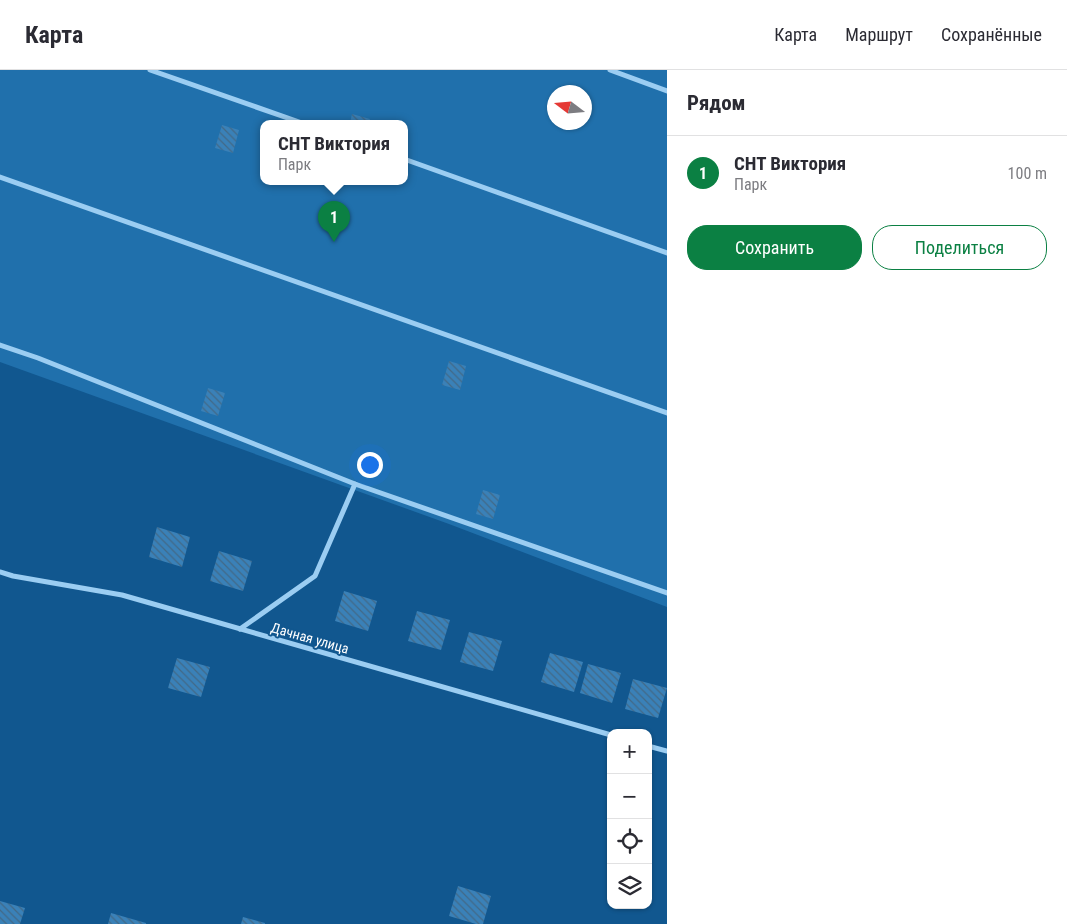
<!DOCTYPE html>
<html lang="ru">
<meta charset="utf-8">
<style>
:root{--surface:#fff;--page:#f7f7f7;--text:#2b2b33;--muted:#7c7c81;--line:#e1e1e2;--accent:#0b8043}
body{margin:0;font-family:"Roboto Condensed",sans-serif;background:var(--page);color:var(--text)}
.controls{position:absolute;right:15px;bottom:15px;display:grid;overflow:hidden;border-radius:10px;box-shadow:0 1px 4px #0004}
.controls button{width:45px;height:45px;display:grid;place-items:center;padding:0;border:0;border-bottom:1px solid var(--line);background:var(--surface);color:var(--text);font:25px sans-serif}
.compass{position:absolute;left:547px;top:15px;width:45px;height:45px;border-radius:50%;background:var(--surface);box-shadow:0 1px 4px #0004;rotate:286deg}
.you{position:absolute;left:369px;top:394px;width:18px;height:18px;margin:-12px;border:4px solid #fff;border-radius:50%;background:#1a73e8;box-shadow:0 0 0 8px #1a73e833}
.badge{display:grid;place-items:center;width:32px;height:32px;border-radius:50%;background:var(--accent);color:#fff;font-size:16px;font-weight:700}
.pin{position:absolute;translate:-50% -41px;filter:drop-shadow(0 1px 2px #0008)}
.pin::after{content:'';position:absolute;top:26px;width:18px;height:15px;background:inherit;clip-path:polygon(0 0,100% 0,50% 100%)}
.popup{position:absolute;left:260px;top:50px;width:148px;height:65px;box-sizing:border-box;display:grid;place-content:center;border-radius:10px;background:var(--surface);filter:drop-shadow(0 1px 4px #0005);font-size:16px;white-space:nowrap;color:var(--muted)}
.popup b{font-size:19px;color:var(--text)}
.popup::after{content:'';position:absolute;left:50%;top:100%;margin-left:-10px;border:10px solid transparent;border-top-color:var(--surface)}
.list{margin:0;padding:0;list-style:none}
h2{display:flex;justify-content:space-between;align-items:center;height:65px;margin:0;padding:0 20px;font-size:21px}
h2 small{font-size:16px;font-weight:400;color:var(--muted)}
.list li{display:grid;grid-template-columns:32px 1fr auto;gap:15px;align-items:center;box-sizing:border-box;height:75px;padding:0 20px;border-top:1px solid var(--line)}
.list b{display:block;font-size:19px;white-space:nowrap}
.list p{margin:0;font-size:16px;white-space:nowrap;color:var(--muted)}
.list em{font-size:16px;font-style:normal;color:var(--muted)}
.actions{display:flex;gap:10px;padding:15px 20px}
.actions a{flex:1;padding:11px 0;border:1px solid var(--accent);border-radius:20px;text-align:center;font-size:18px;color:var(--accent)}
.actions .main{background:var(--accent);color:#fff}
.icon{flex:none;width:28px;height:28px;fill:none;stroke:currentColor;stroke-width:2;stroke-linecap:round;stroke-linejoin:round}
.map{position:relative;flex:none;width:667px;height:854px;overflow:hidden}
header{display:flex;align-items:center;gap:30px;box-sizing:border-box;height:70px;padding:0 25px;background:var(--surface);border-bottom:1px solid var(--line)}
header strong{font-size:24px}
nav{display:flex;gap:28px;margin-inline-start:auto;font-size:18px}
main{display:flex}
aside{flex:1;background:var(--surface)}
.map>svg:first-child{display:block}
.green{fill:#2070ac;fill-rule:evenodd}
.building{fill:url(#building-back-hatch)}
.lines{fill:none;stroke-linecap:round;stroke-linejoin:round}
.street{stroke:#9bcdf2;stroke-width:5}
.labels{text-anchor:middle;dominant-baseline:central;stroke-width:4;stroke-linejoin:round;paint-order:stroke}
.street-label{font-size:14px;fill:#fff;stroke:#11578f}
</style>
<header>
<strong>Карта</strong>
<nav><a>Карта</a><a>Маршрут</a><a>Сохранённые</a></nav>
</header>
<main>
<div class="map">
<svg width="667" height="854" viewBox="0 0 667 854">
<defs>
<pattern id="building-back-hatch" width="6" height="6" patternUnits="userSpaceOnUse" patternTransform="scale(1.25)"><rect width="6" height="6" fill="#3a81b8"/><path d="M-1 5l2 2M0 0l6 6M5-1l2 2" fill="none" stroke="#426987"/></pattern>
</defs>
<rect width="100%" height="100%" fill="#11578f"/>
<path class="green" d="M0,0H667V537L449,454L0,292ZM554,22H584V52H554ZM264,53H404V111H264Z"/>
<g class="building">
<polygon points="352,44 370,49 368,53 350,53"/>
<polygon points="222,55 239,60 233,83 215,78"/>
<polygon points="449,291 466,296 460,320 442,315"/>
<polygon points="208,318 225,323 218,346 201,341"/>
<polygon points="483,420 500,425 493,449 476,444"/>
<polygon points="157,457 190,467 182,497 149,487"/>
<polygon points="219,481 252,491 243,521 210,511"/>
<polygon points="344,521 377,531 368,561 335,551"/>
<polygon points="417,541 450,550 441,580 408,571"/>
<polygon points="469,562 502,571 493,601 460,592"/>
<polygon points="550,583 583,592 574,622 541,612"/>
<polygon points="177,588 210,597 201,627 168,618"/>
<polygon points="588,594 621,603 612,633 580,623"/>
<polygon points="633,609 667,618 658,648 625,639"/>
<polygon points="458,816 491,826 483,854 476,854 449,846"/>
<polygon points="0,831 25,838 20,854 0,854"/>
<polygon points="111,843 146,853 146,854 108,854"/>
<polygon points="243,847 265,853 265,854 241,854"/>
</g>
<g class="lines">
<g class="street">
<polyline points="150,0 302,53"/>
<polyline points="610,0 667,21"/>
<polyline points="404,89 667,183"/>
<polyline points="0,107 667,343"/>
<polyline points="0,275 38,288 355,414 667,523"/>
<polyline points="0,502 13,506 122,525 611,665"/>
<polyline points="240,559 315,506 355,414"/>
<polyline points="648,676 667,681"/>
</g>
</g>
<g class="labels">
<g class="street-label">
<text transform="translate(310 568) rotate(16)">Дачная улица</text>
</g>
</g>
</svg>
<div class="controls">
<button>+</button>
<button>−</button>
<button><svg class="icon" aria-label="locate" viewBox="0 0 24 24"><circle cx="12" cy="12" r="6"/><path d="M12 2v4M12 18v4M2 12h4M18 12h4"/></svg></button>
<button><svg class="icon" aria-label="layers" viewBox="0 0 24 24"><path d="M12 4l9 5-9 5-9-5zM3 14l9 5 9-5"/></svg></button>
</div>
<svg class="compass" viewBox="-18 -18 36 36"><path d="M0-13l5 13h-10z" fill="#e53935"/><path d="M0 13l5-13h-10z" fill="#7c7c81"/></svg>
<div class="you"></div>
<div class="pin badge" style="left:334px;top:172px">1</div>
<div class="popup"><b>СНТ Виктория</b>Парк</div>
</div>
<aside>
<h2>Рядом<small></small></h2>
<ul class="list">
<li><span class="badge">1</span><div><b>СНТ Виктория</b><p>Парк</p></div><em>100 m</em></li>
</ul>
<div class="actions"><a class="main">Сохранить</a><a>Поделиться</a></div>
</aside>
</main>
